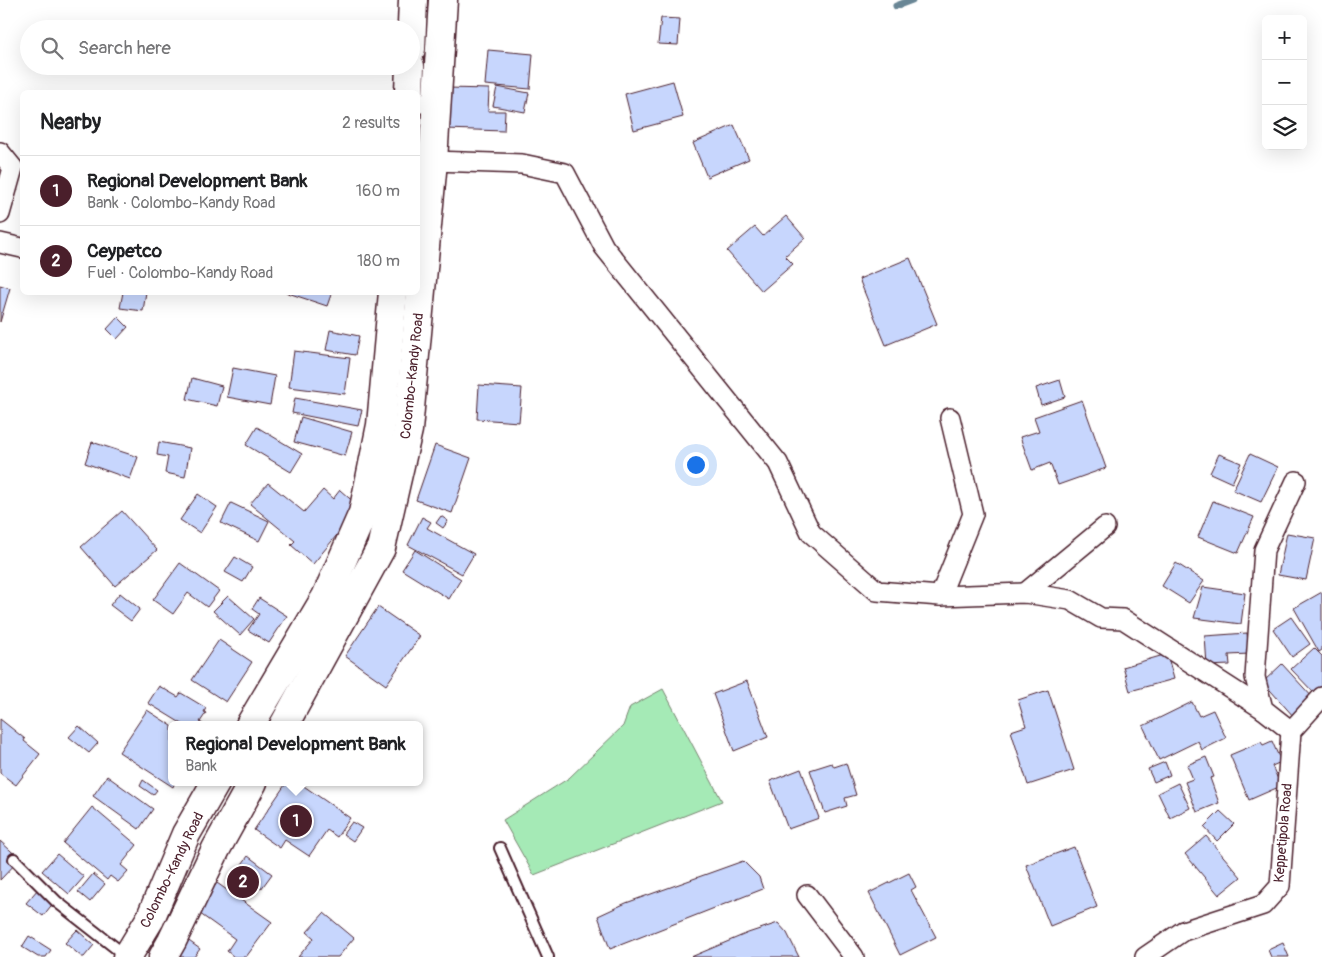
<!DOCTYPE html>
<meta charset="utf-8">
<style>
:root{--surface:#fff;--page:#f2f2f2;--text:#202124;--muted:#757577;--line:#e0e0e0;--accent:#4a1f2b}
body{margin:0;font-family:Pangolin,sans-serif;background:var(--page);color:var(--text)}
.controls{position:absolute;right:15px;top:15px;display:grid;overflow:hidden;border-radius:8px;box-shadow:0 5px 20px #0002}
.controls button{width:45px;height:45px;display:grid;place-items:center;padding:0;border:0;border-bottom:1px solid var(--line);background:var(--surface);color:var(--text);font:25px sans-serif}
.you{position:absolute;left:695px;top:464px;width:18px;height:18px;margin:-12px;border:4px solid #fff;border-radius:50%;background:#1a73e8;box-shadow:0 0 0 8px #1a73e833}
.badge{display:grid;place-items:center;width:32px;height:32px;border-radius:50%;background:var(--accent);color:#fff;font-size:16px;font-weight:700}
.pin{position:absolute;translate:-50% -50%;border:2px solid #fff;box-shadow:0 1px 5px #0006}
.popup{position:absolute;left:168px;top:721px;width:255px;height:65px;box-sizing:border-box;display:grid;place-content:center;border-radius:8px;background:var(--surface);filter:drop-shadow(0 1px 4px #0005);font-size:16px;white-space:nowrap;color:var(--muted)}
.popup b{font-size:19px;color:var(--text)}
.popup::after{content:'';position:absolute;left:50%;top:100%;margin-left:-10px;border:10px solid transparent;border-top-color:var(--surface)}
.list{margin:0;padding:0;list-style:none}
h2{display:flex;justify-content:space-between;align-items:center;height:65px;margin:0;padding:0 20px;font-size:21px}
h2 small{font-size:16px;font-weight:400;color:var(--muted)}
.list li{display:grid;grid-template-columns:32px 1fr auto;gap:15px;align-items:center;box-sizing:border-box;height:70px;padding:0 20px;border-top:1px solid var(--line)}
.list b{display:block;font-size:19px;white-space:nowrap}
.list p{margin:0;font-size:16px;white-space:nowrap;color:var(--muted)}
.list em{font-size:16px;font-style:normal;color:var(--muted)}
.icon{flex:none;width:28px;height:28px;fill:none;stroke:currentColor;stroke-width:2;stroke-linecap:round;stroke-linejoin:round}
.map{position:relative;flex:none;width:1322px;height:957px;overflow:hidden}
.search{position:absolute;background:var(--surface);box-shadow:0 5px 20px #0002;left:20px;top:20px;width:400px;height:55px;display:flex;align-items:center;gap:12px;box-sizing:border-box;padding:0 18px;border-radius:28px;color:var(--muted);font-size:19px}
.panel{position:absolute;background:var(--surface);box-shadow:0 5px 20px #0002;left:20px;top:90px;width:400px;height:205px;border-radius:8px}
.map>svg:first-child{display:block}
.green{fill:#a5eab6;stroke:#788470}
.lines{fill:none;stroke-linecap:round;stroke-linejoin:round}
.stream{stroke:#698695;stroke-width:7}
.building{fill:#c7d6fd;stroke:#4a1f2b}
.service-casing{stroke:#4a1f2b;stroke-width:14}
.minor-casing{stroke:#4a1f2b;stroke-width:22}
.trunk-casing{stroke:#4a1f2b;stroke-width:31}
.service{stroke:#fff;stroke-width:10}
.minor{stroke:#fff;stroke-width:19}
.trunk{stroke:#fff;stroke-width:28}
.labels{text-anchor:middle;dominant-baseline:central;stroke-width:4;stroke-linejoin:round;paint-order:stroke}
.street-label{font-size:14px;fill:#4a1f2b;stroke:#fff}
</style>
<div class="map">
<svg width="1322" height="957" viewBox="0 0 1322 957">
<rect width="100%" height="100%" fill="#fff"/>
<filter id="ink" filterUnits="userSpaceOnUse"><feTurbulence type="fractalNoise" baseFrequency=".02" numOctaves="2"/><feDisplacementMap in="SourceGraphic" scale="10" xChannelSelector="R" yChannelSelector="G"/><feConvolveMatrix kernelMatrix="1 2 1 2 8 2 1 2 1" color-interpolation-filters="sRGB"/></filter>
<g filter="url(#ink)">
<polygon class="green" points="663,689 722,801 534,875 503,820 569,778 623,726 630,707"/>
<g class="lines">
<polyline class="stream" points="896,6 912,0"/>
</g>
<g class="building">
<polygon points="661,18 680,19 678,45 658,44"/>
<polygon points="488,50 533,54 530,89 485,85"/>
<polygon points="673,81 683,117 634,130 625,94"/>
<polygon points="497,87 529,93 525,112 493,106"/>
<polygon points="448,88 489,89 488,111 505,111 504,131 446,129"/>
<polygon points="734,125 749,159 707,177 693,143"/>
<polygon points="786,216 805,238 785,256 793,264 762,291 727,251 755,227 763,236"/>
<polygon points="910,258 937,324 886,345 859,279"/>
<polygon points="0,285 10,288 0,322"/>
<polygon points="123,292 146,292 143,311 120,308"/>
<polygon points="285,292 332,292 327,306"/>
<polygon points="118,317 128,327 117,339 107,329"/>
<polygon points="330,330 359,336 355,355 326,350"/>
<polygon points="294,351 350,358 345,394 289,387"/>
<polygon points="233,368 275,376 270,405 227,397"/>
<polygon points="192,378 222,386 217,406 187,399"/>
<polygon points="1060,380 1065,397 1041,405 1036,388"/>
<polygon points="479,385 522,388 519,422 477,419"/>
<polygon points="295,398 362,410 358,426 292,413"/>
<polygon points="1082,400 1106,468 1058,485 1050,463 1032,470 1020,437 1039,431 1034,417"/>
<polygon points="301,417 352,432 345,456 294,442"/>
<polygon points="257,427 302,454 291,472 246,445"/>
<polygon points="92,442 138,457 130,479 85,463"/>
<polygon points="159,442 190,448 185,477 165,473 168,457 157,455"/>
<polygon points="435,445 471,458 452,513 416,500"/>
<polygon points="1219,454 1241,463 1232,483 1210,473"/>
<polygon points="1250,454 1278,467 1261,502 1233,490"/>
<polygon points="268,483 304,512 323,490 333,499 340,490 357,505 351,518 313,564 291,545 295,541 250,504"/>
<polygon points="198,494 217,507 200,533 180,520"/>
<polygon points="1213,501 1254,517 1238,553 1198,537"/>
<polygon points="231,503 269,521 259,541 221,523"/>
<polygon points="122,511 157,550 115,586 81,547"/>
<polygon points="441,516 448,521 443,528 436,523"/>
<polygon points="422,517 431,522 427,528 474,554 462,574 408,545"/>
<polygon points="1287,533 1315,538 1306,580 1278,575"/>
<polygon points="415,550 461,579 449,599 402,570"/>
<polygon points="235,557 252,567 243,582 225,572"/>
<polygon points="180,563 219,591 207,607 188,593 173,614 153,600"/>
<polygon points="1176,563 1204,581 1189,603 1162,586"/>
<polygon points="1203,587 1245,593 1241,624 1194,618"/>
<polygon points="1322,592 1322,650 1319,652 1294,608"/>
<polygon points="120,593 140,609 131,621 110,605"/>
<polygon points="228,596 254,619 240,635 213,611"/>
<polygon points="259,598 287,616 269,643 248,630 259,614 252,609"/>
<polygon points="378,607 420,636 386,685 345,656"/>
<polygon points="1291,617 1310,644 1292,657 1273,629"/>
<polygon points="1247,633 1249,654 1229,655 1230,665 1207,666 1205,636"/>
<polygon points="219,640 252,662 226,702 192,680"/>
<polygon points="1314,648 1322,656 1322,691 1317,696 1291,669"/>
<polygon points="1167,654 1174,679 1130,691 1123,667"/>
<polygon points="1282,664 1314,699 1294,717 1263,682"/>
<polygon points="747,681 768,737 734,751 713,694"/>
<polygon points="159,686 178,697 181,693 206,708 204,712 206,713 200,722 204,725 184,725 148,703"/>
<polygon points="1048,690 1074,770 1028,785 1011,731 1026,726 1018,700"/>
<polygon points="1192,702 1199,716 1213,710 1226,738 1202,750 1198,741 1159,760 1143,726"/>
<polygon points="147,710 172,726 172,782 175,782 173,787 119,752"/>
<polygon points="0,719 25,739 24,741 40,754 16,785 0,773"/>
<polygon points="79,726 98,743 89,753 69,737"/>
<polygon points="1272,741 1281,762 1272,766 1281,786 1249,800 1230,755 1261,742 1263,745"/>
<polygon points="1206,757 1214,777 1210,778 1219,803 1197,812 1185,782 1193,779 1187,765"/>
<polygon points="1165,762 1170,775 1154,782 1148,769"/>
<polygon points="832,763 834,767 846,763 856,795 845,798 847,806 825,813 810,770"/>
<polygon points="801,769 819,818 788,829 770,781"/>
<polygon points="107,776 153,809 139,829 93,796"/>
<polygon points="143,780 157,790 153,795 140,786"/>
<polygon points="287,782 298,782 350,818 337,837 327,830 309,856 285,840 280,848 254,830"/>
<polygon points="1178,783 1190,808 1170,818 1158,793"/>
<polygon points="92,807 137,845 121,865 128,871 118,882 110,876 107,880 63,843"/>
<polygon points="1220,811 1234,824 1217,841 1204,827"/>
<polygon points="352,822 362,828 353,841 343,834"/>
<polygon points="1206,836 1241,877 1219,895 1185,854"/>
<polygon points="0,841 20,859 0,880"/>
<polygon points="1074,847 1097,907 1050,926 1026,865"/>
<polygon points="57,854 84,877 69,894 42,871"/>
<polygon points="248,856 272,874 261,889 237,871"/>
<polygon points="743,861 759,877 763,889 610,949 598,916 626,903"/>
<polygon points="909,873 916,887 911,890 936,937 900,955 869,893"/>
<polygon points="93,874 105,884 90,902 78,892"/>
<polygon points="217,883 272,922 246,957 234,957 227,951 235,939 196,911"/>
<polygon points="38,889 54,902 43,916 26,903"/>
<polygon points="324,913 354,938 338,957 298,957 314,938 307,932"/>
<polygon points="778,923 787,933 799,957 691,957 748,933"/>
<polygon points="77,930 94,945 84,957 82,957 65,943"/>
<polygon points="29,936 51,950 46,957 38,957 22,947"/>
<polygon points="186,939 200,949 194,957 179,957 175,954"/>
<polygon points="1283,943 1289,957 1271,957 1268,950"/>
</g>
<g class="lines">
<g class="service-casing">
<g id="service">
<polyline points="500,848 548,957"/>
<polyline points="14,859 57,902 126,956"/>
</g>
</g>
<g class="minor-casing">
<g id="minor">
<polyline points="418,103 435,103"/>
<polyline points="0,152 13,168 0,214"/>
<polyline points="433,161 522,164 565,173 604,247 778,463 811,533 877,591 940,596 1025,593 1070,600 1101,618 1123,619 1263,709"/>
<polyline points="0,243 22,248"/>
<polyline points="1025,593 1105,527"/>
<polyline points="940,596 973,514 950,418"/>
<polyline points="1291,731 1263,709 1255,677 1264,550 1296,481"/>
<polyline points="807,895 854,957"/>
<polyline points="1145,957 1183,931 1263,905 1280,886 1291,731 1322,697"/>
</g>
</g>
<g class="trunk-casing">
<g id="trunk">
<polyline points="411,49 413,0"/>
<polyline points="409,92 410,66"/>
<polyline points="250,725 326,597 363,513 381,425 393,292"/>
<polyline points="284,725 381,548 408,430 433,161 443,0"/>
<polyline points="127,957 150,919 186,834 216,782"/>
<polyline points="163,957 172,941 216,849 253,782"/>
</g>
</g>
<use href="#service" class="service"/>
<use href="#minor" class="minor"/>
<use href="#trunk" class="trunk"/>
</g>
</g>
<g class="labels">
<g class="street-label">
<text transform="translate(412 376) rotate(-84)">Colombo-Kandy Road</text>
<text transform="translate(1283 833) rotate(-85)">Keppetipola Road</text>
<text transform="translate(172 870) rotate(-64)">Colombo-Kandy Road</text>
</g>
</g>
</svg>
<div class="controls">
<button>+</button>
<button>−</button>
<button><svg class="icon" aria-label="layers" viewBox="0 0 24 24"><path d="M12 4l9 5-9 5-9-5zM3 14l9 5 9-5"/></svg></button>
</div>
<div class="you"></div>
<div class="pin badge" style="left:296px;top:821px">1</div>
<div class="popup"><b>Regional Development Bank</b>Bank</div>
<div class="pin badge" style="left:243px;top:882px">2</div>
<div class="search"><svg class="icon" aria-label="search" viewBox="0 0 24 24"><circle cx="10" cy="10" r="6"/><path d="M15 15l6 6"/></svg>Search here</div>
<section class="panel">
<h2>Nearby<small>2 results</small></h2>
<ul class="list">
<li><span class="badge">1</span><div><b>Regional Development Bank</b><p>Bank · Colombo-Kandy Road</p></div><em>160 m</em></li>
<li><span class="badge">2</span><div><b>Ceypetco</b><p>Fuel · Colombo-Kandy Road</p></div><em>180 m</em></li>
</ul>
</section>
</div>
